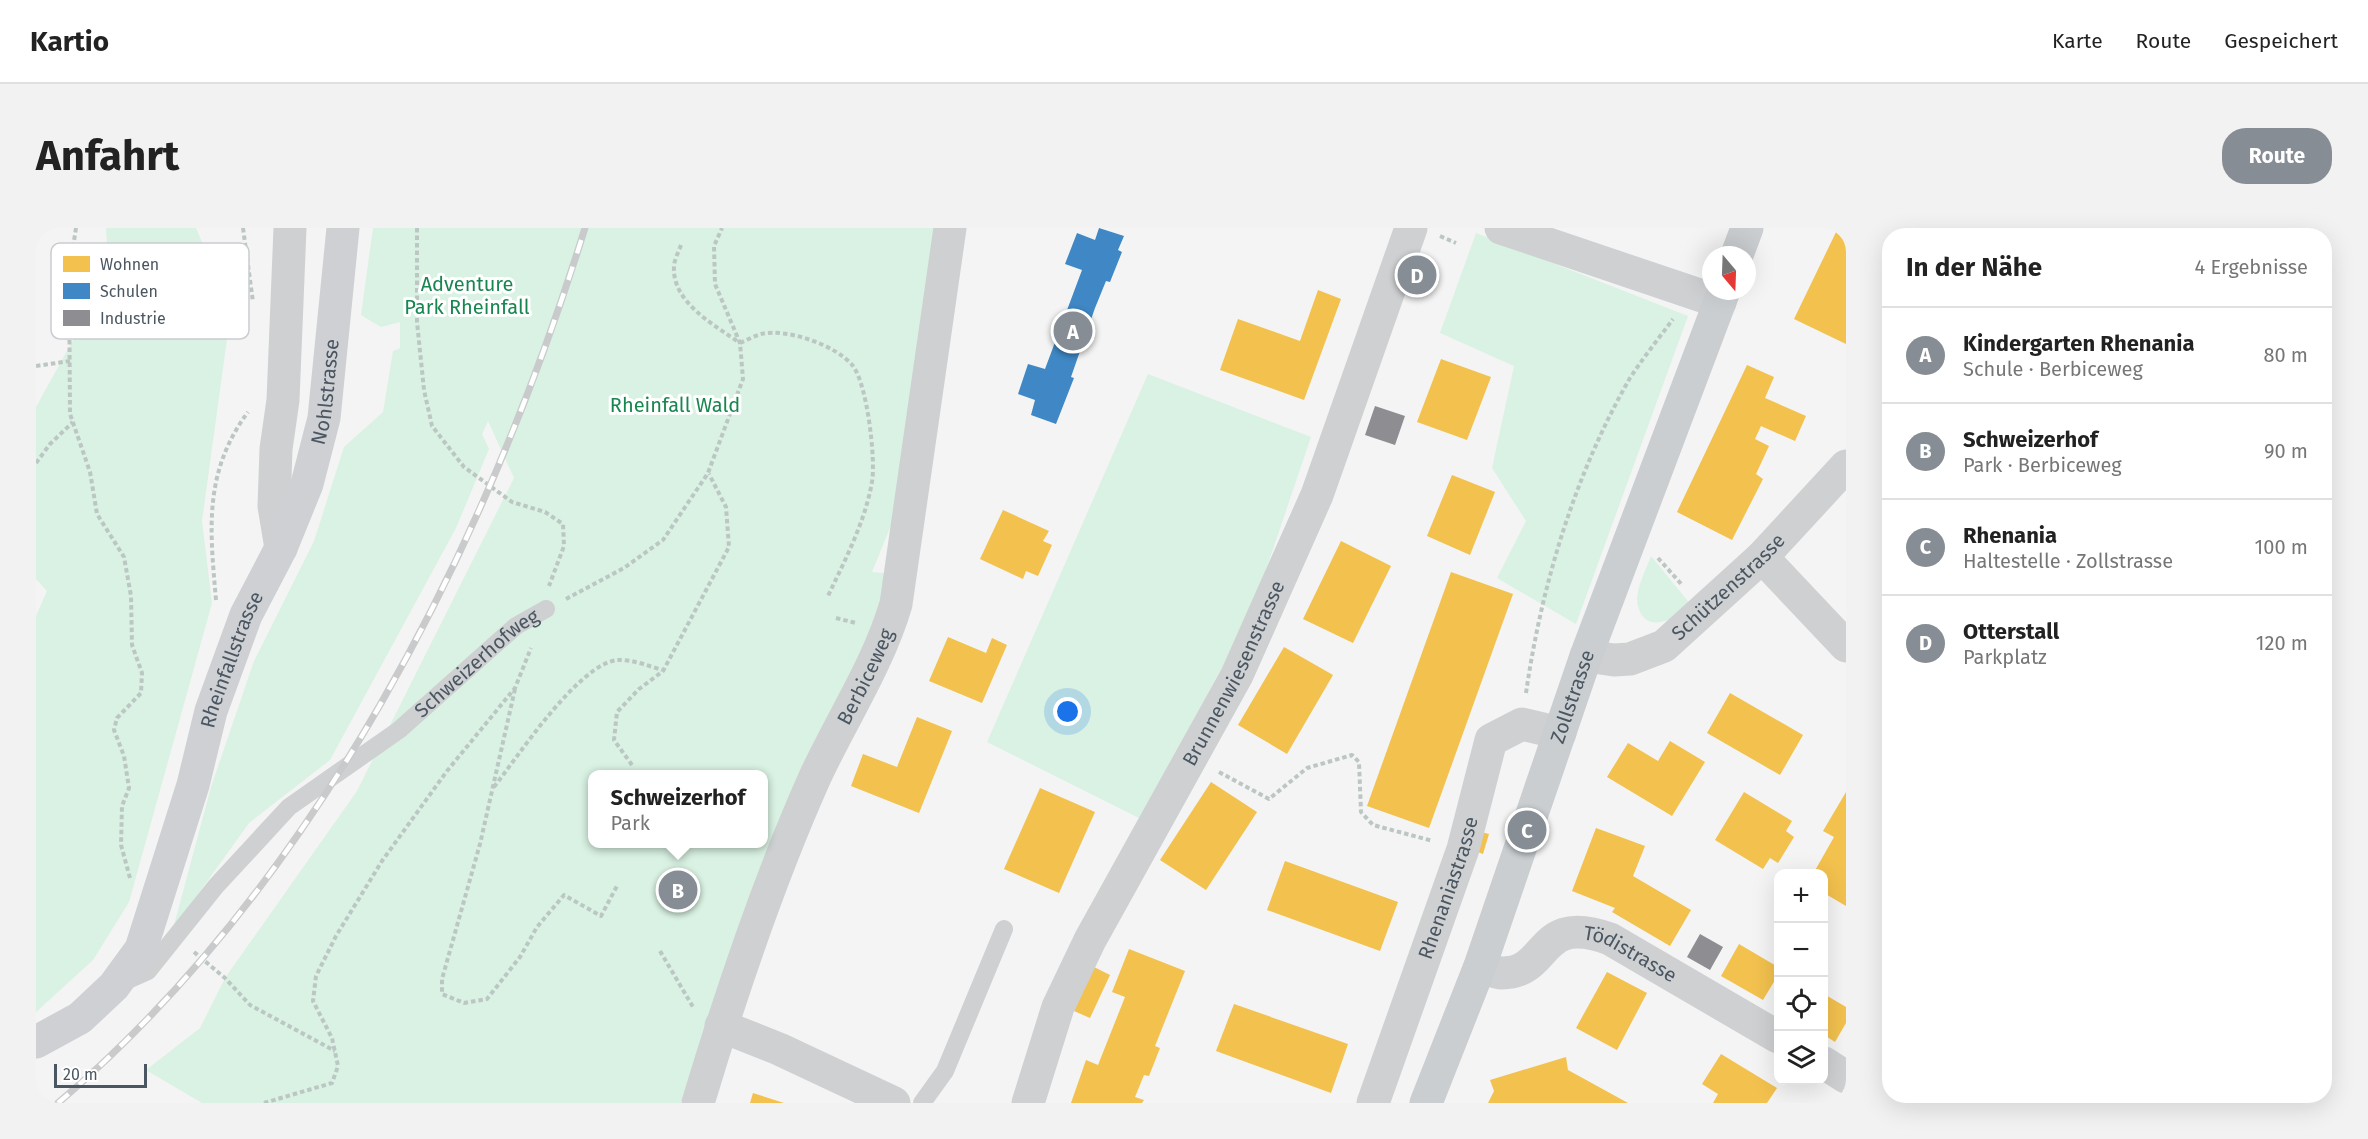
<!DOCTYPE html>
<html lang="de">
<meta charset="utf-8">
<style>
:root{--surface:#fff;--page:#f2f2f2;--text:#222;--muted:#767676;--line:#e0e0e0;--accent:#868d94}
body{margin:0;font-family:"Fira Sans",sans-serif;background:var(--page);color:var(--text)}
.controls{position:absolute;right:18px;bottom:18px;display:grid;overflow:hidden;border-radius:12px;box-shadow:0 6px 24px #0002}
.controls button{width:54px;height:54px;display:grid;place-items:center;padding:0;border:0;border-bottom:2px solid var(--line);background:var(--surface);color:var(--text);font:30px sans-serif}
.compass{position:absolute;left:1666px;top:18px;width:54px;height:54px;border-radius:50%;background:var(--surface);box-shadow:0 6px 24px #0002;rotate:161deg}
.scale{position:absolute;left:18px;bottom:15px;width:93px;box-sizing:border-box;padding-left:6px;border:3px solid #4a5661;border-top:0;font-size:16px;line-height:21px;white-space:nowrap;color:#4a5661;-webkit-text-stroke:4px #fff;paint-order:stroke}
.you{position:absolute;left:1032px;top:484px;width:21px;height:21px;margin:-15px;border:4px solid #fff;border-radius:50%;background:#1a73e8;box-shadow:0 0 0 9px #1a73e833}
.badge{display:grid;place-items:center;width:39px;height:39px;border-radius:50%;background:var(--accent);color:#fff;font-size:20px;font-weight:700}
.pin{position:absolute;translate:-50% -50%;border:3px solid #fff;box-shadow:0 2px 6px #0006}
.popup{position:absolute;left:552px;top:542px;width:180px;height:78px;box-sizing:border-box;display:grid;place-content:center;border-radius:12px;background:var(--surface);filter:drop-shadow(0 2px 4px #0005);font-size:20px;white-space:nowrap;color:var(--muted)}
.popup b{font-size:22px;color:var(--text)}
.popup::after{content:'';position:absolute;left:50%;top:100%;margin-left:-12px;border:12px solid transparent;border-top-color:var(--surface)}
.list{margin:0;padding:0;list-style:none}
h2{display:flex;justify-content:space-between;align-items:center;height:78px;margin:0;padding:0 24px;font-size:26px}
h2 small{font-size:20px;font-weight:400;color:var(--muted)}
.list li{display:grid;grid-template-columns:39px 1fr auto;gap:18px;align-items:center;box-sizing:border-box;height:96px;padding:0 24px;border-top:2px solid var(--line)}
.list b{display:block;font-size:22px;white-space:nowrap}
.list p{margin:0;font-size:20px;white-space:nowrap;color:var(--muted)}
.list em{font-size:20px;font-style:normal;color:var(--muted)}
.icon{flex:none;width:33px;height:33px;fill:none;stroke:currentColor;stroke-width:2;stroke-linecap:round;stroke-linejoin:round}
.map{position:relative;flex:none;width:1810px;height:875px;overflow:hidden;border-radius:24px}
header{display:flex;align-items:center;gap:36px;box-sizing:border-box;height:84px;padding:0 30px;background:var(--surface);border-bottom:2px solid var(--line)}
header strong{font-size:28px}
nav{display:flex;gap:33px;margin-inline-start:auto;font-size:21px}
.intro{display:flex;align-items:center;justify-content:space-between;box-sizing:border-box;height:144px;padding:0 36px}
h1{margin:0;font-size:42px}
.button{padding:15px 27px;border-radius:24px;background:var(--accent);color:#fff;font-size:21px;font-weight:700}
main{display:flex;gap:36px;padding:0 36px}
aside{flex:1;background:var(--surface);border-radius:24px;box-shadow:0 6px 24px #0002}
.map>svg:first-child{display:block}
.green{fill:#d9f2e3;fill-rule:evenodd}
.homes{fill:#f2c14e}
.schools{fill:#3f88c5}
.industry{fill:#8d8d92}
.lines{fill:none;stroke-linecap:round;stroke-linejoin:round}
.path{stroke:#bcc7c4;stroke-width:4;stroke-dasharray:4.5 3;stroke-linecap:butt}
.lane{stroke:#ced0d2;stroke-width:18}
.street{stroke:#ced0d2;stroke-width:33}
.secondary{stroke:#ced0d4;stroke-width:33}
.primary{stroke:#caced1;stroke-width:33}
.rail-casing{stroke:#c9cacc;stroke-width:7}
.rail{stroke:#fff;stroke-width:4.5;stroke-dasharray:14;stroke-linecap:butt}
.labels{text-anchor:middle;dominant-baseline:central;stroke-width:6;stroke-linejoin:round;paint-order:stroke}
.park-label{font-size:20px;fill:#17864f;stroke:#fff}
.street-label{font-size:20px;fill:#4a5661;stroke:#fff}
.key{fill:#fff;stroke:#c9ccd0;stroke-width:1.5}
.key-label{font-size:16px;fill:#4a5661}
</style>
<header>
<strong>Kartio</strong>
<nav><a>Karte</a><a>Route</a><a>Gespeichert</a></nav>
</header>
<div class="intro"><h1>Anfahrt</h1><a class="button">Route</a></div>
<main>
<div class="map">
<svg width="1810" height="875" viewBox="0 0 1810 875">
<rect width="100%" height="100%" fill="#f4f4f4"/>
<g class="green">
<polygon points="70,0 160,0 195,82 166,293 176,375 93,674 57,732 0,784 0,388 11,363 0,351 0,179 73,47"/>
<path d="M337,0H899L856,295L836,344L857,346L688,751L645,875H166L110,842L164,800L189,750L321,563L478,250L452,193L446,206L453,221L420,300L294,532L213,595L137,701L175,559L218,433L278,313L308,219L347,184L357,123L364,120V94L345,99L325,87ZM556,546H728V616H556Z"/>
<polygon points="1440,5 1652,88 1540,396 1461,350 1490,293 1456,240 1478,138 1404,105"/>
<polygon points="1112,146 1275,209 1214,389 1103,590 951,514"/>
<path d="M1615,328L1655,377C1642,389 1610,409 1602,378C1598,364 1610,342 1615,328Z"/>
</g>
<g class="homes">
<polygon points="1802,0 1810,0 1810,116 1758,91"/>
<polygon points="1282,62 1305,71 1268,172 1184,142 1202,91 1264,113"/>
<polygon points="1405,131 1455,149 1431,212 1381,194"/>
<polygon points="1711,137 1738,149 1729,170 1770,188 1759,213 1725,198 1719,211 1733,218 1720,246 1727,251 1696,312 1641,284"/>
<polygon points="1416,247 1459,264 1434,327 1391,308"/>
<polygon points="967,282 1013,303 1007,313 1016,317 1002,348 990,343 987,351 944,331"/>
<polygon points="1305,313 1355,338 1317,415 1267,391"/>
<polygon points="1415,344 1477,366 1393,600 1331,578"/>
<polygon points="912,409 950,425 956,410 971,417 946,475 893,453"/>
<polygon points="1248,419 1297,447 1251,526 1202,497"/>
<polygon points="1694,465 1767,507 1744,547 1671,505"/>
<polygon points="881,489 916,503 883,585 815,558 827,526 861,539"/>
<polygon points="1634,513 1669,534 1636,588 1571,549 1592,515 1622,533"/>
<polygon points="1175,554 1221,584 1170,662 1124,632"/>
<polygon points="1004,560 1059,584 1023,665 968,641"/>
<polygon points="1708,564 1756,593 1750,603 1758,609 1742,635 1734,630 1727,641 1679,612"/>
<polygon points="1810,564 1810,678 1788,665 1788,646 1777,646 1798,609 1787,603"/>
<polygon points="1560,600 1609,618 1597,648 1655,682 1634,718 1576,684 1579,680 1536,663"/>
<polygon points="1445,604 1453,606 1447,626 1439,623"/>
<polygon points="1249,633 1362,674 1344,723 1231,682"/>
<polygon points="1703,716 1742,739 1742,747 1727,772 1685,748"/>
<polygon points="1093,721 1149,743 1119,818 1124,820 1113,848 1108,847 1099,869 1108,872 1106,875 1035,875 1050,832 1062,837 1089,769 1076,764"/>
<polygon points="1058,739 1074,747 1054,790 1038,783"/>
<polygon points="1571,744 1611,765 1581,822 1540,800"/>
<polygon points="1788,766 1810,779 1810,795 1799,814 1788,807"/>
<polygon points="1198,776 1312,816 1295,865 1180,823"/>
<polygon points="1685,826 1741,860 1731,875 1677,875 1682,866 1666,856"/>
<polygon points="1530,829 1532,842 1592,875 1452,875 1458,863 1454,852"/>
<polygon points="717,865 748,875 714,875"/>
</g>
<polygon class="schools" points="1063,0 1088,8 1082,22 1086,24 1074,54 1070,53 1059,80 1035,149 1038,150 1020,196 995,187 999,172 982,166 992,136 1009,141 1046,42 1029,36 1041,5 1059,12"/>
<g class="industry">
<polygon points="1339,178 1369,188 1359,217 1329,207"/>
<polygon points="1664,706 1687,719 1674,742 1651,729"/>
</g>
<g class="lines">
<g class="path">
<polyline points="40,0 33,45 34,186 54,244 61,286 88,329 95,368 96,417 106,445 105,465 81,490 78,502 88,528 93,560 86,578 85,617 94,650"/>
<polyline points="207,0 217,74"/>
<polyline points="381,0 381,94 388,162 396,198 428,239 476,274 509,284 527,296 528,318 513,358"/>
<polyline points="1404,8 1420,15"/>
<path d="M645,17C643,23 638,32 638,39C636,74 678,97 704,115"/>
<path d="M704,115C711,112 718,108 725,106C751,100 800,117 817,138C831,156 840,231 836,254C829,294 809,332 792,368"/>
<polyline points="0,138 34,133"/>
<polyline points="0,235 14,216 37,194"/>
<polyline points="1622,330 1647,358"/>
<polyline points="530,371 588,340 627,312 672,245 707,151 704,115 679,56 678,18 686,0"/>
<path d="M180,372C174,302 167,245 212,184"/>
<polyline points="800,390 820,395"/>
<polyline points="479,461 444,616 406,751 406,766 428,775 451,771 484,729 501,699 528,667 565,688 582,656"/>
<path d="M1490,465C1506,355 1539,246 1594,150C1607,130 1623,110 1637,91"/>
<polyline points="596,537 578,512 581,484 603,461 627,443 693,319 690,279 673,246"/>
<polyline points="1183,544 1233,571 1271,540 1316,527 1323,534 1325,584 1337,597 1397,613"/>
<path d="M458,559C483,527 542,437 581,432C595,431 613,438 626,442"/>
<polyline points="624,723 657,779"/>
<polyline points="158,724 189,750 214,777 299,823"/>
<polyline points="228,875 296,855 302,838 296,810 277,773 280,748 300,708 346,633 411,543 479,460 495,420"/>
</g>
<g class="lane">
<path id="s1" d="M85,755L112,743L180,658L253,579L363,502L480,398L510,381"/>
<polyline points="886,875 909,843 968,701"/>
</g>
<g class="street">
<polyline points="1465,0 1684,74"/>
<polyline points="245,320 238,278 240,221 247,172 254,0"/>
<polyline points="1726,329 1810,418"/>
<path id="s2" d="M1550,428L1578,432L1594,431L1628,418L1726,329L1810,238"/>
<path id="s3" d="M1444,738C1451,740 1459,745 1466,745C1515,745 1500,684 1574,711L1742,809"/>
<polyline points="685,798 743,821 858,875"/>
<polyline points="1788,835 1810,849"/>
<path id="s4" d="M662,875C695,765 732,654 779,549C806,491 842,437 860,376L914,0"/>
<path id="s5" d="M992,875L1022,779L1054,712L1201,447L1281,267L1375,0"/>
<path id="s6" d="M1337,875L1427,621L1455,512L1486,496L1524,505"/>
</g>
<path class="secondary" id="s7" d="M0,814L44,790L78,758L105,721L157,557L175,483L210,387L245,320L271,256L288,190L307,0"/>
<g class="primary">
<polyline points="1701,27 1711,0"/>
<path id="s8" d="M1390,875L1444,738L1550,428L1688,63"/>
</g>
<g class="rail-casing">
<path id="rail" d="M22,875C280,656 450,319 549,0"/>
</g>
<use href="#rail" class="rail"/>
</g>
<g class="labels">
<g class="park-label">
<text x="431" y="56">Adventure<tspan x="431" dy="23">Park Rheinfall</tspan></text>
<text x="639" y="177">Rheinfall Wald</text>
</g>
<g class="street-label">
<text stroke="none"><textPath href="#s7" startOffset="732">Nohlstrasse</textPath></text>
<text stroke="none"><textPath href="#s2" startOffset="168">Schützenstrasse</textPath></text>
<text stroke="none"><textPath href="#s7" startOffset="446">Rheinfallstrasse</textPath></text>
<text stroke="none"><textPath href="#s1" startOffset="483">Schweizerhofweg</textPath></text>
<text stroke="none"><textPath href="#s5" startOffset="478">Brunnenwiesenstrasse</textPath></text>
<text stroke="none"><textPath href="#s4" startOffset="459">Berbiceweg</textPath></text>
<text stroke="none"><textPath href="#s8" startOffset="432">Zollstrasse</textPath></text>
<text stroke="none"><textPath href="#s6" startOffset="228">Rhenaniastrasse</textPath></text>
<text stroke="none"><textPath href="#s3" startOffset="170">Tödistrasse</textPath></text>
</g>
</g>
<rect x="15" y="15" width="198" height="96" rx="9" class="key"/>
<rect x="27" y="28" width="27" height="16" fill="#f2c14e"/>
<rect x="27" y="55" width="27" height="16" fill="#3f88c5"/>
<rect x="27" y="82" width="27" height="16" fill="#8d8d92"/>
<g class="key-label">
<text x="64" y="42">Wohnen</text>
<text x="64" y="69">Schulen</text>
<text x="64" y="96">Industrie</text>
</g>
</svg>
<div class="controls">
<button>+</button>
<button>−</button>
<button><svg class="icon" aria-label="locate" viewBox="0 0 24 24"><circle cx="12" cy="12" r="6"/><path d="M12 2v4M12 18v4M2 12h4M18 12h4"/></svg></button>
<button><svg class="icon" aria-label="layers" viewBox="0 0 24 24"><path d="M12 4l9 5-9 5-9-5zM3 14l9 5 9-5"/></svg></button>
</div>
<svg class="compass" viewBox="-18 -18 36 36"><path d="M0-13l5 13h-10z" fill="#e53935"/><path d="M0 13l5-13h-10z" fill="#767676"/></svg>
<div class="scale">20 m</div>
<div class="you"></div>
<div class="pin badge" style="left:1037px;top:103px">A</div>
<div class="pin badge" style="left:642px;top:662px">B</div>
<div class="popup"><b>Schweizerhof</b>Park</div>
<div class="pin badge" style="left:1491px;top:602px">C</div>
<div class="pin badge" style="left:1381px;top:47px">D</div>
</div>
<aside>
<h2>In der Nähe<small>4 Ergebnisse</small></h2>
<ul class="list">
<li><span class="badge">A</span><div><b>Kindergarten Rhenania</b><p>Schule · Berbiceweg</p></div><em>80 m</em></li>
<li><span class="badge">B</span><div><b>Schweizerhof</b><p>Park · Berbiceweg</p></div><em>90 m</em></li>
<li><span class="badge">C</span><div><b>Rhenania</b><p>Haltestelle · Zollstrasse</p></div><em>100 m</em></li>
<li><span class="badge">D</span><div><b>Otterstall</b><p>Parkplatz</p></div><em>120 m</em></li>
</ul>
</aside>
</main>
